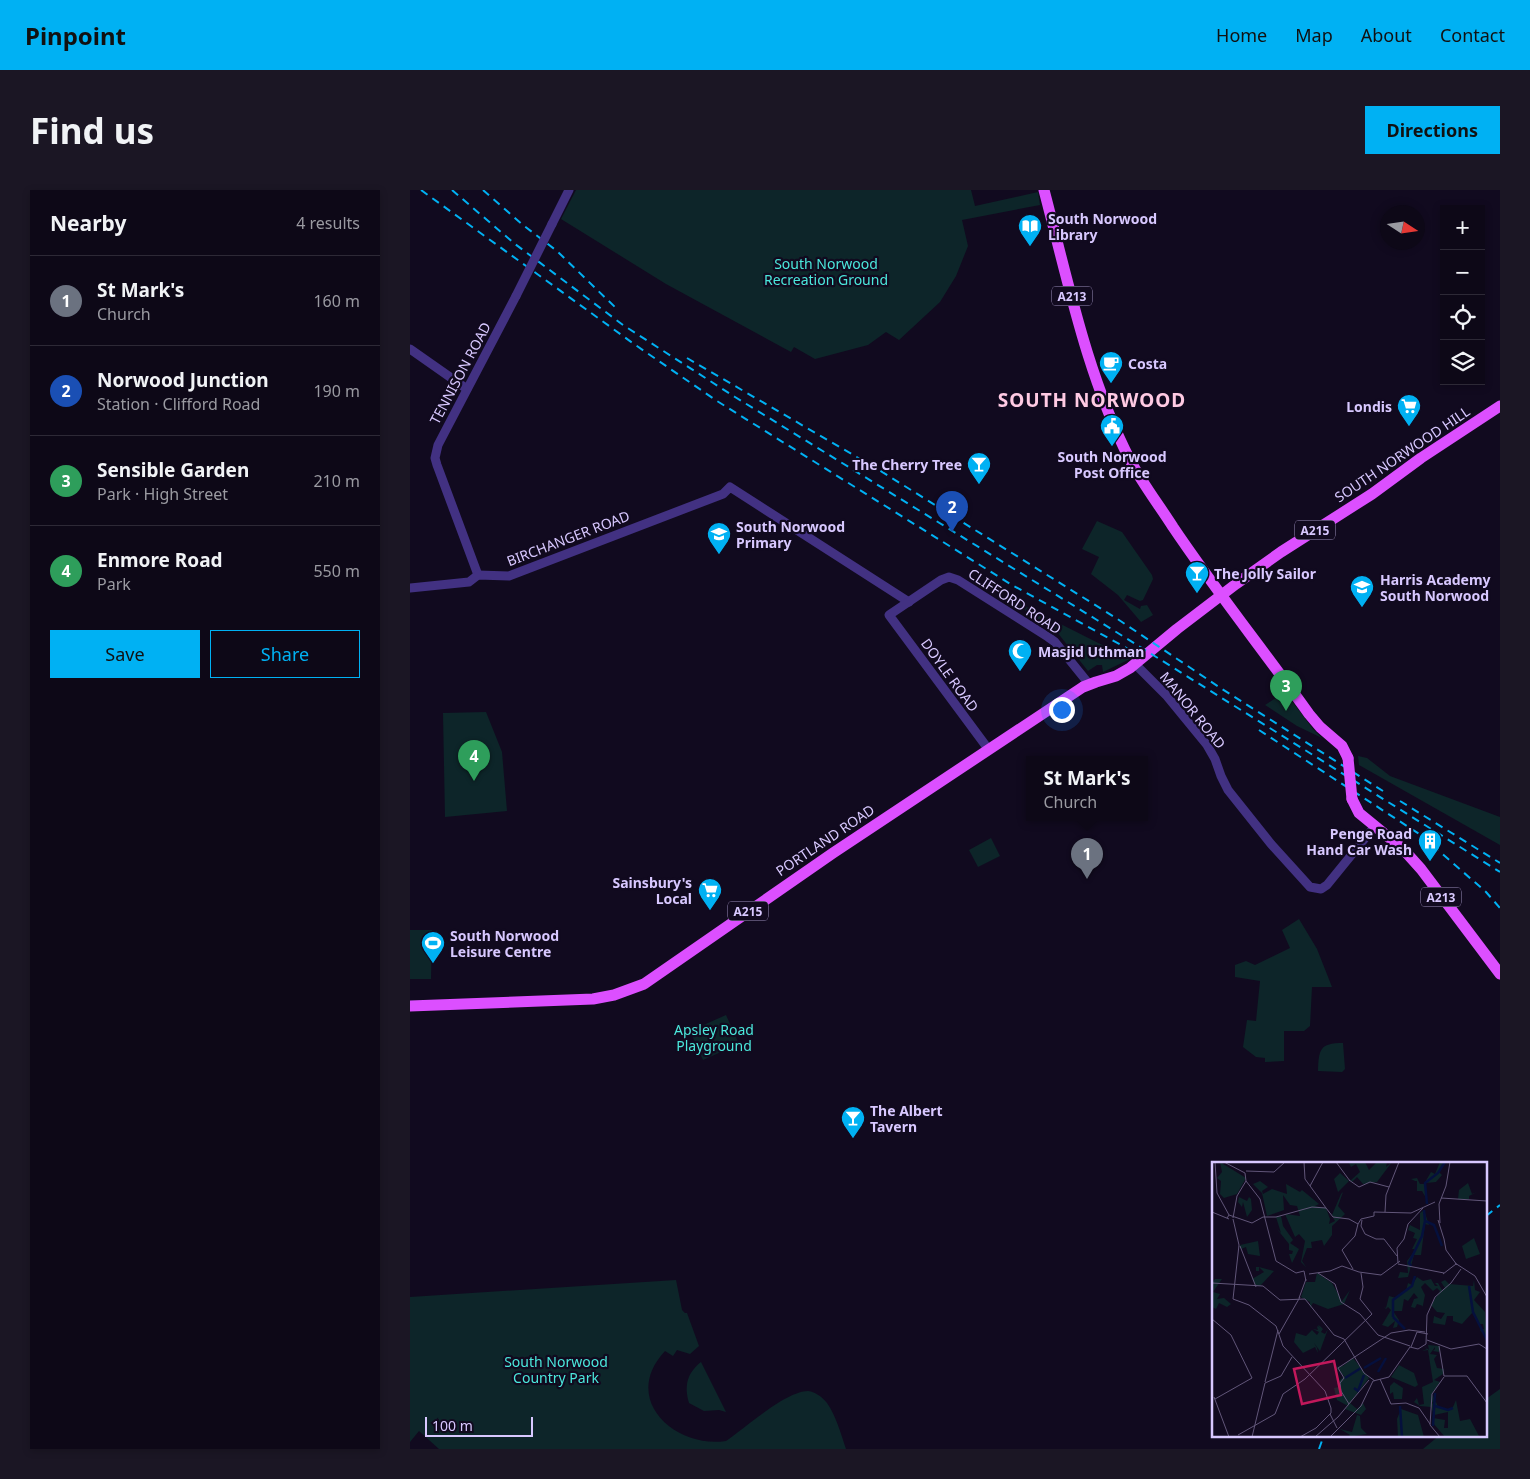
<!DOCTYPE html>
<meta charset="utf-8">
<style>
:root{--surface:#0d0817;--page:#1b1624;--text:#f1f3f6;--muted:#9a9aa1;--line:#2d2936;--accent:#00b1f3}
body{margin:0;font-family:"Noto Sans",sans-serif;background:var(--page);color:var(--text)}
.controls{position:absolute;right:15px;top:15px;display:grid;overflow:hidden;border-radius:0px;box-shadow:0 2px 8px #0003}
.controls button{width:45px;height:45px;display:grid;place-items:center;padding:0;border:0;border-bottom:1px solid var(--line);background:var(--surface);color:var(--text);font:25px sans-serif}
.compass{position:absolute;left:970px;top:15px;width:45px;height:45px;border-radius:50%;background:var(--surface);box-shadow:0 2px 8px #0003;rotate:102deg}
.scale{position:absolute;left:15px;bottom:12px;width:108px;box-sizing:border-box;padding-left:5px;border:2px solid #d8c8ff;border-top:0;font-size:14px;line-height:18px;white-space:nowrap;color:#d8c8ff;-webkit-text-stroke:4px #110a1f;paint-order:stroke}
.you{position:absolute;left:651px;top:519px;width:18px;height:18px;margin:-12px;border:4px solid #fff;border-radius:50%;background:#1a73e8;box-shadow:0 0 0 8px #1a73e833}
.badge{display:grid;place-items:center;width:32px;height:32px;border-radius:50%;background:var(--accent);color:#fff;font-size:16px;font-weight:700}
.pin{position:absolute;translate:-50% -41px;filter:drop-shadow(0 1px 2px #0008)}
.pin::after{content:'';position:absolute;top:26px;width:18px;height:15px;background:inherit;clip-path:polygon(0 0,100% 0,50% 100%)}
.popup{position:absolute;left:616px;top:566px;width:122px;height:65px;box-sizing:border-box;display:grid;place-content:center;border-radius:0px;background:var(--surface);filter:drop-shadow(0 1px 4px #0005);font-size:16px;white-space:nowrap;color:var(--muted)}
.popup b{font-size:19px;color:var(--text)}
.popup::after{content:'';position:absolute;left:50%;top:100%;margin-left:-10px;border:10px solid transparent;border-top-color:var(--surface)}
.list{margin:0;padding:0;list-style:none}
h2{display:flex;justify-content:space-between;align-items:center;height:65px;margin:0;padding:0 20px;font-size:21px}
h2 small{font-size:16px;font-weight:400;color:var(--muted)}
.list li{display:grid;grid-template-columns:32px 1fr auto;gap:15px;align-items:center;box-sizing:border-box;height:90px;padding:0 20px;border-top:1px solid var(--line)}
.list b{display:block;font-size:19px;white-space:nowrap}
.list p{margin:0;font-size:16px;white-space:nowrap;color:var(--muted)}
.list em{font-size:16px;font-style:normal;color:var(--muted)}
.actions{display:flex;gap:10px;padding:15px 20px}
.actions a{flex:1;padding:11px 0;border:1px solid var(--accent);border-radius:0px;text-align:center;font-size:18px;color:var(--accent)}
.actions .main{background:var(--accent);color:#111}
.icon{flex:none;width:28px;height:28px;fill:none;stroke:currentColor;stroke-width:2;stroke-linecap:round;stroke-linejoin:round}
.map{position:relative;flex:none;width:1090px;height:1259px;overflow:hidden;border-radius:0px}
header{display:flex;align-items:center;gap:30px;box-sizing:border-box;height:70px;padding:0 25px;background:var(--accent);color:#111}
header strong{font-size:24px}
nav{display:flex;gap:28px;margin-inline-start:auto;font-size:18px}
.intro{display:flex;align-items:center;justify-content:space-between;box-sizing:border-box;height:120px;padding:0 30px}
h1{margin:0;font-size:35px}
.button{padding:12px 22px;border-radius:0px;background:var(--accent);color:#111;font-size:18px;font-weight:700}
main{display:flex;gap:30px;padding:0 30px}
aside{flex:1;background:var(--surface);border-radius:0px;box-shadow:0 2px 8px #0003}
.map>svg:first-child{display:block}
.green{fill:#0d2529}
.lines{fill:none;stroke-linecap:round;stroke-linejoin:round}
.minor{stroke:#423182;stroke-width:9}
.major{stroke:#dc4fff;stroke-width:11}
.rail{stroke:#00b1f3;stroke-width:2;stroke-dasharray:8 6;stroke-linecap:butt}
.minor-bridge{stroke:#423182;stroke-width:9}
.major-bridge{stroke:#dc4fff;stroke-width:11}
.labels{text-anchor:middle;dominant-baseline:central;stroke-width:4.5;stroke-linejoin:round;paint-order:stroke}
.shield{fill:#110a1f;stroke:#9c8fbc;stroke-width:1}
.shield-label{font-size:12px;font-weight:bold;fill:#d8c8ff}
.poi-label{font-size:14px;font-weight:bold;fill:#d8c8ff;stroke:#110a1f;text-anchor:start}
.park-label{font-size:14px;fill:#4be8dc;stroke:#110a1f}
.street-label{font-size:14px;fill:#d8c8ff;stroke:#110a1f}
.district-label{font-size:19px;font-weight:bold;letter-spacing:1px;fill:#ffcae3;stroke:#110a1f}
.inset-river{fill:none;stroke:#05103d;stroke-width:2.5}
.inset-road{fill:none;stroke:#615679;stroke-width:1}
.view{fill:#c2185b;fill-opacity:0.15;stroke:#c2185b;stroke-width:2.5}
.inset-edge{fill:none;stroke:#d8c8ff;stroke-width:2.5}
</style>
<header>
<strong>Pinpoint</strong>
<nav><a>Home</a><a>Map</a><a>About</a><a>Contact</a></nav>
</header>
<div class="intro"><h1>Find us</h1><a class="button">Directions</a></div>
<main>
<aside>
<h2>Nearby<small>4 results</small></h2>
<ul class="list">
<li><span class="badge" style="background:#6b7280">1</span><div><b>St Mark's</b><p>Church</p></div><em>160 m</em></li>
<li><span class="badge" style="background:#1a4fb4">2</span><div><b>Norwood Junction</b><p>Station · Clifford Road</p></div><em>190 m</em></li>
<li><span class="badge" style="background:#2e9e5b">3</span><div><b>Sensible Garden</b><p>Park · High Street</p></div><em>210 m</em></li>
<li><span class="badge" style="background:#2e9e5b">4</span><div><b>Enmore Road</b><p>Park</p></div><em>550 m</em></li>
</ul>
<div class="actions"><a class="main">Save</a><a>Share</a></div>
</aside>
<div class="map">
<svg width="1090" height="1259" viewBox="0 0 1090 1259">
<rect width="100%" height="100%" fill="#110a1f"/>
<g class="green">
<polygon points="166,0 561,0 565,16 628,2 630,15 552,30 558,56 546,86 530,112 489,150 476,142 458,155 405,169 384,157 381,162 256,94 151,29"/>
<polygon points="687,331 712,342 742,385 743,389 733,410 730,411 717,405 714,410 730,419 731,416 737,415 743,425 731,432 708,405 681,384 689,367 672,359"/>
<polygon points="609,413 720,469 693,482 692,475 687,475 678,481 647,442 610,417"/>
<polygon points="875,502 903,539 912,548 887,536 855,515"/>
<polygon points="76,522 92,562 97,621 35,627 33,523"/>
<polygon points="948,566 957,568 980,586 1090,627 1090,655 949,575"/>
<polygon points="581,648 590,666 568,677 559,660"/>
<polygon points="889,729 907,759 922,797 902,797 900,836 894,841 874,841 874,871 855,872 855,868 846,867 833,857 837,830 846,831 850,791 825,787 825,775 836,771 845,775 880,758 872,740"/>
<polygon points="0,740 22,740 21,789 0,789"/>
<polygon points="316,825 329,854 293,870 280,841"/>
<path d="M933,853L935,879L932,882L908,881C909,860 909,853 933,853Z"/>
<path d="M266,1090L272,1120L275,1123H277L289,1156L280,1164L267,1160L263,1166L255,1161C210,1209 265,1259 316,1251C335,1238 376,1201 398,1201C406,1202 412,1207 417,1213C426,1226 431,1244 436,1259H29L9,1241L0,1252V1107Z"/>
<path d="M291,1172L316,1222L309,1220L294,1221L279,1213C274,1196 277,1183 291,1172Z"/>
<polygon points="1090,1199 1090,1259 1013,1259 1030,1245 1076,1245 1076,1209"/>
</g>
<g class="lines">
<g class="minor">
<polyline points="142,34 159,0"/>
<polyline points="0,159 57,199"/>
<polyline points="68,385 27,275 25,268 28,255 106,106"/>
<polyline points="0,398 59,392 68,385 99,386 313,304 320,297 499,412"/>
<polyline points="725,474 756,505 797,555 805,569 811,586 818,600 861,654 900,697 911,699 917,695 965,636"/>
<polyline points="579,560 479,425 531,390 539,387 548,390 638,447 645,452 679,494"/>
</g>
<g class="major">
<path d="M634,0C658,91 677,186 720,270C732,293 749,315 763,337C806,401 854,461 899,524L910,537L932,556L938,568"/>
<polyline points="942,609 949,623 993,659 1011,679 1090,784"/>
<polyline points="0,816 183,809 204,805 234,794 423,663 673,497 686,492 706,486 720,478 767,439 826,394 871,362 962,304 1011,268 1090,216"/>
</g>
<g class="rail">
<polyline points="11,0 224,154 307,211 602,395 733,467"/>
<polyline points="42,0 105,54 213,135 325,207 687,430 1090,682"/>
<polyline points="73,0 113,35 147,61 208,120"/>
<polyline points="277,168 469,280 706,428 812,499 973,601"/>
<polyline points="849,540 1017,649"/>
<polyline points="990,611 1090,673"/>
<polyline points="1012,646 1076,702 1090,718"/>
<polyline points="1076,1026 1090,1015"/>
<polyline points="909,1259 914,1245"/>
</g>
<polyline class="minor-bridge" points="106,106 142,34"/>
<polyline class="major-bridge" points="938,568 942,609"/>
</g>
<defs>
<g id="library-pin" transform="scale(1.25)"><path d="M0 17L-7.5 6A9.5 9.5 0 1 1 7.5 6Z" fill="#00b1f3" stroke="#110a1f"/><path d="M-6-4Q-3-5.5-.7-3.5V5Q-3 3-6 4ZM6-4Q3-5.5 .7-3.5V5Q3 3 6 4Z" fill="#fff"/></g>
<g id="cafe-pin" transform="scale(1.25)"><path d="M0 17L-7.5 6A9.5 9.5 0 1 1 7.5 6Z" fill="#00b1f3" stroke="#110a1f"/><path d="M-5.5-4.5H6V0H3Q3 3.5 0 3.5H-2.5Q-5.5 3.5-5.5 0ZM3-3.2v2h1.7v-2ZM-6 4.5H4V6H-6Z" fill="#fff"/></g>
<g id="supermarket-pin" transform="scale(1.25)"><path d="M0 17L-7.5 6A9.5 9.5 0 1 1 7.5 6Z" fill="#00b1f3" stroke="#110a1f"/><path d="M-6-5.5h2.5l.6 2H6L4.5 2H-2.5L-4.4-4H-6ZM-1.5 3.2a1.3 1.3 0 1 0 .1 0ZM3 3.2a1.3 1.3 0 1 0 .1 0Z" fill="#fff"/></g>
<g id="civic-pin" transform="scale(1.25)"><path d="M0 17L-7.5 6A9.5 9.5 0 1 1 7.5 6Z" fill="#00b1f3" stroke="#110a1f"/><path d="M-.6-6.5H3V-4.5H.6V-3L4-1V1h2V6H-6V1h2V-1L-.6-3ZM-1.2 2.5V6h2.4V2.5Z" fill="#fff"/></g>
<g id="bar-pin" transform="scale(1.25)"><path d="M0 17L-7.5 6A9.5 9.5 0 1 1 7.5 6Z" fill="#00b1f3" stroke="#110a1f"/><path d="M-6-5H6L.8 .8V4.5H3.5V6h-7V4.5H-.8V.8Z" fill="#fff"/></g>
<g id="school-pin" transform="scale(1.25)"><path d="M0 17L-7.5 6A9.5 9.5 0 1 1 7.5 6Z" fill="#00b1f3" stroke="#110a1f"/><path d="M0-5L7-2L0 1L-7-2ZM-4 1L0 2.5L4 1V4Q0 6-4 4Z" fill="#fff"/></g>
<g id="mosque-pin" transform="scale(1.25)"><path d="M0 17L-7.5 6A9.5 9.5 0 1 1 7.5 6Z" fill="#00b1f3" stroke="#110a1f"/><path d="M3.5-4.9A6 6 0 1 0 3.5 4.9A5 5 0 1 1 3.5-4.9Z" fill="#fff"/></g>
<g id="building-pin" transform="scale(1.25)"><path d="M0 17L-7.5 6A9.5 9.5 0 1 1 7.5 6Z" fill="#00b1f3" stroke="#110a1f"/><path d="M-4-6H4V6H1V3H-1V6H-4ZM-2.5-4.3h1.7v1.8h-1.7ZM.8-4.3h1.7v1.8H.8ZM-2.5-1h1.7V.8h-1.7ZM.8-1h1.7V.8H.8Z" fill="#fff"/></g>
<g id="stadium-pin" transform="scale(1.25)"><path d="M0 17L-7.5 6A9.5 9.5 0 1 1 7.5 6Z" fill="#00b1f3" stroke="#110a1f"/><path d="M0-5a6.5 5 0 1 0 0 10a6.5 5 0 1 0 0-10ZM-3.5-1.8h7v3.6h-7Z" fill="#fff"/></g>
</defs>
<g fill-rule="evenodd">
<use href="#library-pin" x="620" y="36"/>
<use href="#cafe-pin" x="701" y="173"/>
<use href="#supermarket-pin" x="999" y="216"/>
<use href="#civic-pin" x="702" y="236"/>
<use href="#bar-pin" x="569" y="274"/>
<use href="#school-pin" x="309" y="344"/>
<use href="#bar-pin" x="787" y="383"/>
<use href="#school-pin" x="952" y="397"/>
<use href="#mosque-pin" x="610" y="461"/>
<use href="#building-pin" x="1020" y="651"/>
<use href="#supermarket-pin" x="300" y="700"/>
<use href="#stadium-pin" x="23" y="753"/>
<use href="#bar-pin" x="443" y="928"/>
</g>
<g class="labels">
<g class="shield">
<rect x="642" y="96.5" width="40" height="19" rx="4"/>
<rect x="885" y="330.5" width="40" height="19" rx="4"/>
<rect x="1011" y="697.5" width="40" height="19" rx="4"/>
<rect x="318" y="711.5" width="40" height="19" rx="4"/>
</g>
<g class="shield-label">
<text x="662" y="106">A213</text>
<text x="905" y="340">A215</text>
<text x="1031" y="707">A213</text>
<text x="338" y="721">A215</text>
</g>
<g class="poi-label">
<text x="638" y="28">South Norwood<tspan x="638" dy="16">Library</tspan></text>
<text x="718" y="173">Costa</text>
<text x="982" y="216" text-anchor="end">Londis</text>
<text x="702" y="266" text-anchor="middle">South Norwood<tspan x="702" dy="16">Post Office</tspan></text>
<text x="552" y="274" text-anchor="end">The Cherry Tree</text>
<text x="326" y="336">South Norwood<tspan x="326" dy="16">Primary</tspan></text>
<text x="804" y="383">The Jolly Sailor</text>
<text x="970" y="389">Harris Academy<tspan x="970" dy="16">South Norwood</tspan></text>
<text x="628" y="461">Masjid Uthman</text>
<text x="1002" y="643" text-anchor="end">Penge Road<tspan x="1002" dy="16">Hand Car Wash</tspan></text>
<text x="282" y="692" text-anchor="end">Sainsbury's<tspan x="282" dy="16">Local</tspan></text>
<text x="40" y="745">South Norwood<tspan x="40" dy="16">Leisure Centre</tspan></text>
<text x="460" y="920">The Albert<tspan x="460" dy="16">Tavern</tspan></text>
</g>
<g class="park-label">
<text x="416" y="73">South Norwood<tspan x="416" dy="16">Recreation Ground</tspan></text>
<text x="304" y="839">Apsley Road<tspan x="304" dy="16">Playground</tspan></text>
<text x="146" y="1171">South Norwood<tspan x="146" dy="16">Country Park</tspan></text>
</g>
<g class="street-label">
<text transform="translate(50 183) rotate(-62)">TENNISON ROAD</text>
<text transform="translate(992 264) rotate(-34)">SOUTH NORWOOD HILL</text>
<text transform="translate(158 348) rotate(-21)">BIRCHANGER ROAD</text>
<text transform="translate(605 411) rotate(33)">CLIFFORD ROAD</text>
<text transform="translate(540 485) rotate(54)">DOYLE ROAD</text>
<text transform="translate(783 520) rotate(51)">MANOR ROAD</text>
<text transform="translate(415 650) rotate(-34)">PORTLAND ROAD</text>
</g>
<g class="district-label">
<text x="682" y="210">SOUTH NORWOOD</text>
</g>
</g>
<g transform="translate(802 972)">
<rect width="275" height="275" fill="#110a1f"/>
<path d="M8,0L34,16L25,32L12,36L8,32L9,19L5,16L10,10ZM153,0L157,8L165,0H175L174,5L180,0L165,20L151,22L145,15L140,20L138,19L148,10L144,2L139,5L137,1ZM228,0L233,1L227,10L230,13L224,20L214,21V36L210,29H205V19H203L199,17L205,16L208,22H212L219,10L223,12ZM128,11L137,19L126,30L122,17ZM48,19L56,25L50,29L51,32L60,27L75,32L74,22L88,30L90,28L107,42L103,44L114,46L118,57L117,62L123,59L120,53L129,32L131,30L126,44L133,52L120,64V73L112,84L110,78L99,80L100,86H95L90,99L94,105L89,100L93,79L87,72L83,75L73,52L88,54L85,44L78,43L71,33L72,48L55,54L50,31L41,22ZM256,21L260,32L265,30L257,34V37H246L247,28ZM27,35L35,39L37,35L39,37L40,48L35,55L31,40L30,45L26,40ZM212,48L217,63L213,62L209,93H202L196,115L186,116L188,110L196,111L195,99L204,87H200L205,77L201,76L203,71L196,68L198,63L208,68V51ZM69,54L71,64L81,78L78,81L87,87L80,101L77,92H80L81,89L77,88V82L65,67L69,71L64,55ZM262,76L268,92L254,97L250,84ZM46,79L48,94L36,92L34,85L29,87L28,83ZM44,105H47L62,109L48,124H44L40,117L52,110L47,105V109H44ZM105,111L120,121L130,139L138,128L132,142L116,147L101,141L98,146V140L89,135L94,120H103ZM205,115L211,119L219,117L223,124H226L223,121H226L230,128L233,126L229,120L233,118L237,122L261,124L262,118L263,128L268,130L262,138L273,150L275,177L268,168L272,167L271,162H266L261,150L250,162L241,159V154H235L233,163L221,161L222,154L229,157L233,151L225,150L219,143L228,129L225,126L221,129L213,121L209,125L213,133L210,148L211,144L205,142L203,146L199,145L202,137L206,136L202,131L196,139L192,137L190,149H181L187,158L185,165L181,166L183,159L176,165L170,163L179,148L176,145L174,147L172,145L174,146L177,134L184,136L194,129L196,121L200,123ZM3,117H10L1,130L8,132L5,137L12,136L19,142L15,145L7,141L4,147L0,145V121ZM106,163L108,164L111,167L109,170L113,172L116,167L108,189L102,181L105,186L106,191L103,185L91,191L82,180L84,171L94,174L100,168L105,173L107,170L101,167L106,168L105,165L106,164L108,166ZM216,183L227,184V190L221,189L223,187V185L218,192L225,193L222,197L225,206L232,207L231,212L222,218L228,220L220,232L223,238L219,242L224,240L226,245L236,248L241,245L244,238L248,259L258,257L267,274L233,275L221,261V256L233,258L232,266H236V250L222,253L219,245L208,244L202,240L205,236L207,243L212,242L210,225L221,220L216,188L210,189L215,187L212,184L217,188ZM141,196L157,216L138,241L145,247L151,241L154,247L149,253L133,247L136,244L125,238L122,226L127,225L125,221L132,214L123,205L131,204ZM187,203L202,211L206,223L203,225L179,215ZM182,220L191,226L190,237H182L181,230L178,232V224ZM189,247L206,253L212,275H186L185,257ZM145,253L148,254L149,266L155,272L136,275L138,273L128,267L140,270Z" fill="#0d2529"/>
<path class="inset-river" d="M215,42L213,21L226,11L233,0M212,48L213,59L222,63L230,84M199,104L197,101L210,74L213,59M257,124L261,150L275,178M181,155L193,167M181,155V138L200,124L203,114M152,206L169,196M166,210L174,196M133,216L149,206M142,226L146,229L152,213M188,244L190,275M223,244L236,248L241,246M221,264L223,231"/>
<path class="inset-road" d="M3,0L5,31L17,53M12,0L33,11M92,0L93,17L114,46M124,0L138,19M34,9L62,10L73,0M137,18L147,25L158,20L177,25M34,19L48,37L64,99L84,111L92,109L94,119M98,24L111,0M229,36L275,39M0,50L17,57M173,50L174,33L187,0M15,56L17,53L40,61L51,55H64L100,45L114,46L121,55L137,57L146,62L149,57M21,56L25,34L34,19L33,11M21,57L27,83L21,137L37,143L64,164L71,184L113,229L119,246V251L104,266L88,275M149,57L162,54V50L199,51L223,40M150,58L149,64L153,72L164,77H172L185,94M226,58L232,77M228,61L227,42L234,24L238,0M232,77L234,88L245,103M28,84L44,125M186,101L185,86L192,77L196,62L211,46M243,101L263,114L275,135M186,102L232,111M141,107L130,88L143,74L146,62M106,111L123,122L129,140L148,152L166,173L198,184M97,112L118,109L130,104L147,110L169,113L188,99M231,112L244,102M0,121L51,124L68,138L93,137L122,173L132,177L152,211L163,219M87,136L94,117M0,157L19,173L40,216M67,172L88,135M215,178L239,187L267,182L275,187M214,182L215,153L223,135L239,121L249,107M227,184L232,214M198,185L206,187L214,182M199,185L205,170L216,172M232,214H255L275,241M168,217L179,242L194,241L207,246L218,262M53,220L66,168M53,221L69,214L80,195M2,235L17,275M3,237L40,216M137,242L129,229L128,221L132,216L126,206L179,171L197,168L213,170M118,252L125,266M26,273L63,252L71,232L93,217L160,152L148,137L151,125L149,111M40,275L53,221M103,275L126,255L157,218M118,275L149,244L161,219L177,215L198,185M228,275L218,263L220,232L232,215"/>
<path class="view" d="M122,199L129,233L90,242L82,207Z"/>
<rect width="275" height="275" class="inset-edge"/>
</g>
</svg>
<div class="controls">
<button>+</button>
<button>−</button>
<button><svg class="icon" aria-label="locate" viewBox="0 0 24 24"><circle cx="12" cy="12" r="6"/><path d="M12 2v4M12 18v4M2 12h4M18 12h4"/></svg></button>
<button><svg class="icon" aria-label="layers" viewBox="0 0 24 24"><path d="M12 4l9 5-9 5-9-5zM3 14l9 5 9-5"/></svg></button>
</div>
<svg class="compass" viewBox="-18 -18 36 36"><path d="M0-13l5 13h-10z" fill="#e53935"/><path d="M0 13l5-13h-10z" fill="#9a9aa1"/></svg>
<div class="scale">100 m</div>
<div class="you"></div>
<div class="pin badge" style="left:677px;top:689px;background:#6b7280">1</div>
<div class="popup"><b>St Mark's</b>Church</div>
<div class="pin badge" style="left:542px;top:342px;background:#1a4fb4">2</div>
<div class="pin badge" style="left:876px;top:521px;background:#2e9e5b">3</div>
<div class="pin badge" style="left:64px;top:591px;background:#2e9e5b">4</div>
</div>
</main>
